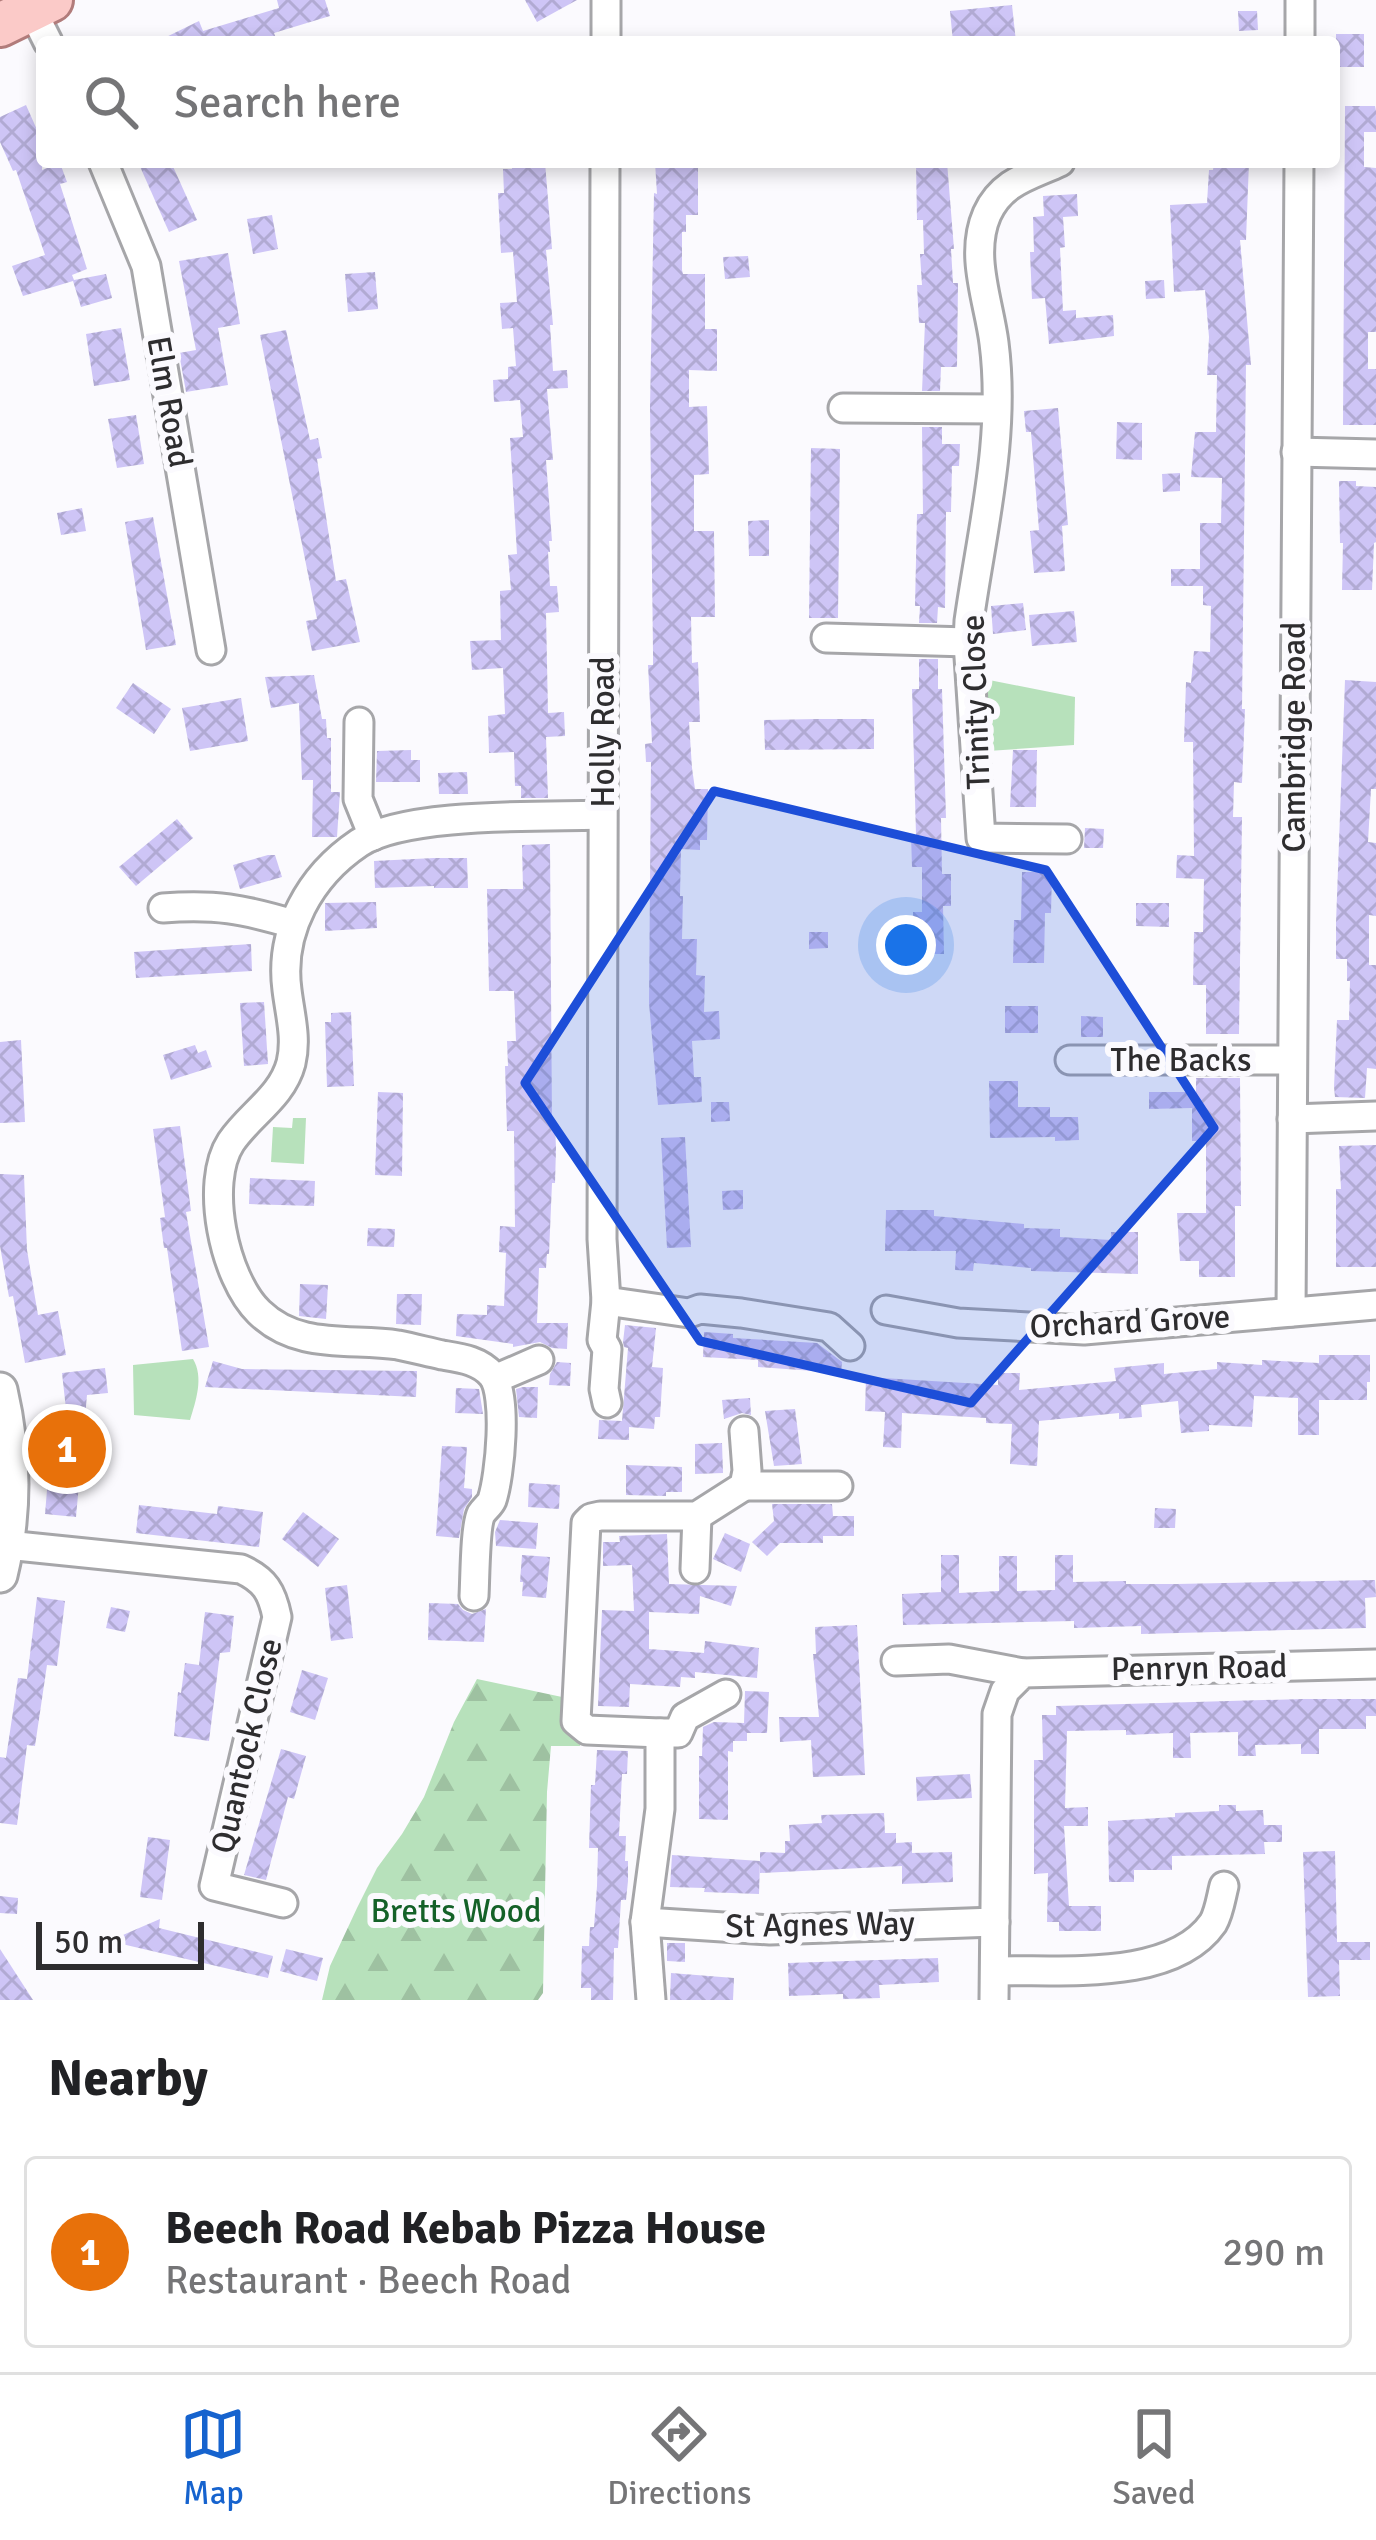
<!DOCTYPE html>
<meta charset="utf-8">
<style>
:root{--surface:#fff;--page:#f6f6f6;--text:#202124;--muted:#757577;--line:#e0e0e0;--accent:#1663ce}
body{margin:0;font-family:Signika,sans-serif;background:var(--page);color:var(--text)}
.scale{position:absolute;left:36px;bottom:30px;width:168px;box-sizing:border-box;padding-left:12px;border:6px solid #2e2d2f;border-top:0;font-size:33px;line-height:42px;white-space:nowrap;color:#2e2d2f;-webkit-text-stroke:9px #fbfafe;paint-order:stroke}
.you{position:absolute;left:906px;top:945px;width:42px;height:42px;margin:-30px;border:9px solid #fff;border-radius:50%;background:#1a73e8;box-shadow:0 0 0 18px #1a73e833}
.badge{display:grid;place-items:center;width:78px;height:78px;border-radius:50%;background:var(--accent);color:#fff;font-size:39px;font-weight:700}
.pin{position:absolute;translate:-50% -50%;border:6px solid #fff;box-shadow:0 3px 12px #0006}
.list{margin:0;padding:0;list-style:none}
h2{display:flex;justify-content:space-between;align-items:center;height:156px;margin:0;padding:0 48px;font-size:51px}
h2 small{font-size:39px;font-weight:400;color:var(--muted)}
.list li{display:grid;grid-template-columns:78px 1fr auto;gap:36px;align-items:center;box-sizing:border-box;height:192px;margin:0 24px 24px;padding:0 24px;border:3px solid var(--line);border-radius:12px}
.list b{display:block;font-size:45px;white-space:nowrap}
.list p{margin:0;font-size:39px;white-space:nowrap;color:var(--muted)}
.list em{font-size:39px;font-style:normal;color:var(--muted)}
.icon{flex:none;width:66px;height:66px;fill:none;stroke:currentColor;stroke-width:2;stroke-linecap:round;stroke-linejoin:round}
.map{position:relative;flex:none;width:1376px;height:2000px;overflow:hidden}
.search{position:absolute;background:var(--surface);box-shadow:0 6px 18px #0003;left:36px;right:36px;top:36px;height:132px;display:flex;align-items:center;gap:30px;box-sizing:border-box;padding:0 42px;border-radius:12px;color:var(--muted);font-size:45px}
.sheet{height:372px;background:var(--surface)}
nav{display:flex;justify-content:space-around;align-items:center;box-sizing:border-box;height:168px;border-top:3px solid var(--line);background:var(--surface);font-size:33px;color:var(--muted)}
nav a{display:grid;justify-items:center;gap:6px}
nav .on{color:var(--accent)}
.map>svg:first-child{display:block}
.forest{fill:url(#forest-firs)}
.park{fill:#b7e1bb}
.building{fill:url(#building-cross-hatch)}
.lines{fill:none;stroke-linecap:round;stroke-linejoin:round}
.minor-casing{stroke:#a6a6a9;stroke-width:33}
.tertiary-casing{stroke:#a6a6a9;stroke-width:39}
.primary-casing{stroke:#b17c7b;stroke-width:48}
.minor{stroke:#fff;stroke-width:27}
.tertiary{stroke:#fff;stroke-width:33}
.primary{stroke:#fbcac8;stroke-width:42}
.marked{fill:#1d4ed8;fill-opacity:0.2;stroke:#1d4ed8;stroke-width:9;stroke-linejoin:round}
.labels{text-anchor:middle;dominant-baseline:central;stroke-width:12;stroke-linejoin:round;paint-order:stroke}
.street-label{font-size:33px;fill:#2e2d2f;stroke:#fbfafe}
.park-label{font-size:33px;fill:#146128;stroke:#fbfafe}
</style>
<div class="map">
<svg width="1376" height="2000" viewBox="0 0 1376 2000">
<defs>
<pattern id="forest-firs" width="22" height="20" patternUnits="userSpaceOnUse" patternTransform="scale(3)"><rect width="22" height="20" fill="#b7e1bb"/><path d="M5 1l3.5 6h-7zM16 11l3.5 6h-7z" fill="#9ec1a1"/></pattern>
<pattern id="building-cross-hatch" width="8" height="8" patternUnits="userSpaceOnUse" patternTransform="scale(3)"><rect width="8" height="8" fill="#cec5f6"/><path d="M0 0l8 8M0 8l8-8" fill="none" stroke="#b1aad3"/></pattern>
</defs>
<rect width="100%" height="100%" fill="#fbfafe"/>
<path class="forest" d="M477,1679L562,1697C561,1717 563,1731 581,1742L580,1746H551L547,1792L543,1993L538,2000H322L330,1966L357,1908L377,1868L402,1834L424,1797L454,1722Z"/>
<g class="park">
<polygon points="984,679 1075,697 1074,745 988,751"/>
<polygon points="293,1118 306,1118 304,1164 271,1162 273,1127 292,1128"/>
<path d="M193,1359C204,1377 196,1401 190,1420L134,1415L133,1365Z"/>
</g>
<g class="building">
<polygon points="277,0 325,0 330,16 274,33 276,38 264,42 156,42 199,21 203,31 279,8"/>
<polygon points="525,0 577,0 537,22"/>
<polygon points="1012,5 1016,42 953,42 950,11"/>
<polygon points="1238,11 1257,11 1258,30 1239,31"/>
<rect x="1336" y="34" width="28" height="33"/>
<polygon points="26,105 42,141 42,170 60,163 67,182 60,184 87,269 72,275 74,280 106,274 112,298 81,307 73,281 23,296 12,266 45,255 16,170 13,171 0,142 0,117"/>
<polygon points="1345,106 1375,106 1376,111 1376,132 1364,132 1364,167 1376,168 1376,332 1368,332 1368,369 1376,369 1376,425 1343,425"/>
<polygon points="138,162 171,162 197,220 169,232"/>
<polygon points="512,162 545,162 552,249 546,250 553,325 550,325 553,371 567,370 568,388 547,389 553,460 546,460 552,541 549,541 550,552 548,552 550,586 557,586 559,612 546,613 548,713 564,712 565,736 546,737 548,798 521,798 521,786 515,786 514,752 489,753 488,716 505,714 503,668 472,670 470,641 501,640 500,591 511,590 508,555 517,554 510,438 523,437 520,400 494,402 493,380 508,379 508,367 516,366 513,328 502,329 500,303 517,302 513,252 501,253 498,193 504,193 503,169 512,169"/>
<polygon points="655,162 698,162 698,215 686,215 686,232 682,232 682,270 683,274 705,274 705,329 717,329 717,371 689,370 689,407 707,406 709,474 694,475 694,531 714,531 715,617 691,617 692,663 698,662 700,722 689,722 692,768 695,789 708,789 707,840 700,840 700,850 681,849 680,896 683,896 682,939 697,939 696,975 705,976 704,1012 719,1011 720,1039 692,1041 694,1077 701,1077 702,1102 658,1105 649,1003 651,762 646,762 645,744 652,743 648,665 653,665 653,651 650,407 654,193 657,194"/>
<polygon points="947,162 954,249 951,249 953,283 958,283 957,367 941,367 940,391 922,391 925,323 919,323 917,285 922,285 920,254 924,254 923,220 917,220 916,163"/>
<polygon points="1214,162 1249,162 1246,240 1240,240 1251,365 1246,365 1242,709 1245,709 1242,783 1234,782 1233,817 1242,817 1239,1034 1206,1034 1206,985 1193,985 1194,932 1203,932 1204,879 1176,878 1177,855 1194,856 1193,742 1184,742 1186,682 1191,683 1194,651 1210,652 1211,606 1203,605 1203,586 1171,586 1171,569 1200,569 1200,523 1221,523 1222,478 1191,477 1195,432 1216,432 1217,375 1207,375 1209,337 1205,290 1174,292 1170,205 1207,203 1209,170 1213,170"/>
<polygon points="1077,194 1078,216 1063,217 1065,247 1060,248 1063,311 1076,310 1076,318 1113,315 1114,336 1049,344 1045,298 1032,299 1030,252 1034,252 1033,217 1044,216 1043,196"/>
<polygon points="272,215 278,249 253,254 247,219"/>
<polygon points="228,253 240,324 218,328 228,385 186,392 179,353 196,350 179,261"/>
<polygon points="748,256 750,277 725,279 723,257"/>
<polygon points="375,272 378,309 348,312 345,274"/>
<polygon points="1164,280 1165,298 1146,299 1145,281"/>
<polygon points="121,328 130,380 94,386 86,334"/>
<polygon points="286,330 310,440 318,438 322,458 317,459 336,581 346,579 360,642 312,651 306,621 317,619 260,335"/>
<polygon points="1058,408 1068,525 1062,526 1065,571 1034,573 1030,531 1039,530 1031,432 1026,432 1024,411"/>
<polygon points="136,415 144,464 117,468 108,419"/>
<polygon points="1117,422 1142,423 1142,460 1116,459"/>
<polygon points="922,427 942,427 942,444 960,444 959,466 952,466 951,512 946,512 945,608 938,607 937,623 919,623 920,606 915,606 917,514 923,514"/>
<polygon points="811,448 840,449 838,618 809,618"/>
<polygon points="1180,473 1180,491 1163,492 1162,474"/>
<polygon points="1339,481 1356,481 1356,486 1376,487 1376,542 1374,543 1372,590 1342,590 1343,543 1340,543"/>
<polygon points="82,508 86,531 61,535 57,513"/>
<polygon points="153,517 176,645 146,650 125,522"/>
<polygon points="769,520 769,556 749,556 748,521"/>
<polygon points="1023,603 1026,630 993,634 991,606"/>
<polygon points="1074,611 1077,642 1032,646 1029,615"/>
<polygon points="919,659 938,659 938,689 942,689 946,818 941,818 942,874 951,874 951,906 943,906 944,954 914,954 913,912 922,912 922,867 912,867 911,835 916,835 912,689 919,689"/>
<polygon points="314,675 322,719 326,719 327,738 331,738 331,792 340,792 337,837 312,837 313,780 302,780 299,703 271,708 265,677"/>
<polygon points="1345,680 1376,682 1376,789 1371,789 1368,842 1376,843 1376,916 1369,915 1369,965 1376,965 1376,1069 1367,1068 1365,1098 1335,1097 1334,1087 1337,1020 1349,1020 1350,981 1347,981 1347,959 1336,959 1336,923"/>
<polygon points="133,683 171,709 154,734 116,708"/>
<polygon points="241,698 248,741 190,751 182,708"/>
<polygon points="818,719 874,719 874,749 765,750 764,720"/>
<polygon points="411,750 411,760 420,760 420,782 376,782 377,751"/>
<polygon points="1013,750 1037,750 1036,807 1010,807"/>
<polygon points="467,772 468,794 439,794 438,773"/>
<polygon points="177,819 193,838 136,886 119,867"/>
<polygon points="1085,828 1104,829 1103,848 1084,848"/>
<polygon points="550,844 552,1123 555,1123 556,1149 555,1183 552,1183 549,1254 547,1254 546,1268 539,1268 537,1323 568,1323 567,1349 552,1348 540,1342 513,1347 513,1344 456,1336 457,1314 487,1315 487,1305 504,1306 506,1253 499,1252 500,1226 515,1227 514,1131 507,1131 505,1066 508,1066 507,1041 516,1041 514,991 489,991 487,889 523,889 522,845"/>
<polygon points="268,855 275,855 282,877 240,889 233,865"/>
<polygon points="434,858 467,858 468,888 434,888 434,886 375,888 374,861"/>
<polygon points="1022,872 1052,872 1051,913 1045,913 1044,963 1013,963 1014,920 1021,920"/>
<polygon points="376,902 377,928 325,931 325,903"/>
<polygon points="1136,903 1169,903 1169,927 1136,926"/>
<polygon points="809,932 828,932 828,948 809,949"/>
<polygon points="251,944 252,971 136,978 134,952"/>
<polygon points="264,1002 268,1064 244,1066 240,1003"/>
<rect x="1005" y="1006" width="33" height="27"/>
<polygon points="351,1012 354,1086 327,1087 325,1022 331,1022 331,1013"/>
<polygon points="1081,1016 1103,1017 1103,1037 1081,1037"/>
<polygon points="21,1040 25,1122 0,1123 0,1042"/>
<polygon points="195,1045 198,1053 206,1050 212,1067 171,1080 163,1055"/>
<polygon points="1196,1078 1240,1078 1241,1206 1235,1206 1235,1277 1199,1277 1199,1261 1180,1261 1177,1213 1206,1213 1206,1141 1192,1141 1192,1108 1149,1109 1149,1092 1196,1092"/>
<polygon points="989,1081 1018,1081 1018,1107 1050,1107 1050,1117 1078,1117 1079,1140 1055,1141 1055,1137 990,1138"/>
<polygon points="378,1092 403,1093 402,1176 375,1175"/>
<polygon points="711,1102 729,1102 730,1121 711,1122"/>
<polygon points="180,1126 191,1211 186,1212 209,1347 182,1351 167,1248 164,1248 160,1218 165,1217 153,1129"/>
<polygon points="685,1137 691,1247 667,1248 661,1138"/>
<polygon points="1376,1145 1376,1267 1336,1267 1336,1189 1341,1189 1339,1146"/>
<polygon points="0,1174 24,1175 27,1250 38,1315 58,1311 66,1355 25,1363 13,1296 9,1297 0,1246"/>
<polygon points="250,1178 315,1181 314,1206 249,1204"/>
<polygon points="743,1190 743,1209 723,1210 722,1191"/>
<polygon points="886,1210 934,1210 934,1216 1024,1224 1024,1228 1060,1229 1060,1237 1111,1240 1111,1232 1138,1232 1138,1274 1031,1271 1031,1268 974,1263 973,1271 955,1270 956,1251 885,1251"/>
<polygon points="368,1228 395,1229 394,1247 367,1246"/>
<polygon points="300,1284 328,1285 326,1319 299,1316"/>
<polygon points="397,1294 422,1294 421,1325 396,1324"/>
<polygon points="625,1325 656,1328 652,1367 663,1368 660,1417 655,1417 654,1429 629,1427 629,1440 598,1439 599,1420 622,1421 628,1348 624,1347 623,1342"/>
<polygon points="704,1332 733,1334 733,1338 817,1343 842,1362 841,1373 758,1367 758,1360 703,1357"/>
<polygon points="1319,1355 1370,1355 1370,1382 1367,1382 1367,1400 1319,1400 1319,1435 1298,1435 1298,1398 1254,1396 1252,1427 1209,1425 1209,1431 1181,1433 1178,1401 1141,1405 1142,1417 1119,1419 1119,1413 1039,1421 1037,1466 1010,1464 1012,1424 986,1423 986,1418 902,1413 901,1448 883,1447 885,1412 865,1411 866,1377 998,1385 998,1373 1020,1373 1019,1390 1116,1381 1114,1368 1164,1363 1164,1374 1217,1369 1217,1362 1262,1365 1262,1360 1319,1363"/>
<polygon points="213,1361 242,1369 417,1371 416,1397 205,1387"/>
<polygon points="557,1362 571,1363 570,1386 549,1385 550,1374"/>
<polygon points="105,1368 108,1393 87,1395 76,1517 45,1514 54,1407 66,1409 62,1373"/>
<polygon points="523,1387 538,1387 537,1418 519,1417 516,1389"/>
<polygon points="456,1388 479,1389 483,1414 455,1413"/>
<polygon points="750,1398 751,1415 742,1413 724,1419 722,1400"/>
<polygon points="795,1409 802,1464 774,1466 765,1411"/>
<polygon points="722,1443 723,1473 695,1474 695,1444"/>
<polygon points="442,1446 467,1447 464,1488 472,1489 472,1497 464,1509 459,1538 436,1536"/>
<polygon points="626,1465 682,1467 682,1492 666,1492 666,1496 626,1495"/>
<polygon points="529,1483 560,1485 559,1509 528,1507"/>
<polygon points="772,1504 832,1504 833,1516 854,1516 854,1536 823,1536 823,1543 780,1543 767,1556 752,1542 774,1521"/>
<polygon points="139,1505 217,1514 218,1506 263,1512 259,1547 136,1533"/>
<polygon points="1155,1508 1176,1509 1175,1528 1154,1528"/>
<polygon points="303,1512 339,1539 318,1567 282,1539"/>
<polygon points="500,1520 538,1523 536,1549 496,1546 495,1532"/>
<polygon points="725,1533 750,1544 741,1572 713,1559"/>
<polygon points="667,1534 669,1584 737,1586 731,1606 700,1596 699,1614 649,1612 649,1649 704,1653 705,1641 759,1648 757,1678 695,1672 695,1678 681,1677 680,1687 630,1684 629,1707 598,1706 602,1610 634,1611 632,1565 603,1566 603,1542 620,1542 619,1536"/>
<polygon points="522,1555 550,1557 546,1598 522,1596 523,1582 520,1582"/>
<polygon points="941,1555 959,1555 959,1593 999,1591 999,1556 1017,1556 1017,1591 1055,1590 1055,1555 1073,1555 1073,1582 1126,1581 1126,1584 1177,1584 1375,1580 1376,1597 1365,1598 1366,1628 1141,1634 1141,1626 1074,1628 1074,1621 903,1625 902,1594 941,1592"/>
<polygon points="347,1585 353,1638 331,1641 325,1588"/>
<polygon points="37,1597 65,1601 57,1666 47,1665 35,1746 27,1745 17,1825 0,1823 0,1757 6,1758 18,1678 27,1679"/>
<polygon points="429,1603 458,1604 463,1610 472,1614 486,1609 484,1642 428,1640"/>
<polygon points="111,1607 130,1611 125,1632 106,1628"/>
<polygon points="205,1612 234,1616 230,1652 220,1653 209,1741 174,1736 178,1692 181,1693 185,1663 199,1665"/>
<polygon points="857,1625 865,1775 813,1777 811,1740 780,1742 779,1717 819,1717 813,1654 816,1654 815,1627"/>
<polygon points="302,1670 328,1678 315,1720 290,1712"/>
<polygon points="745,1691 769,1692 767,1733 747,1733 747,1741 733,1741 733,1752 728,1751 728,1820 699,1819 699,1756 702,1756 703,1727 714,1722 744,1723"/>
<polygon points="1302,1699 1376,1699 1376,1716 1366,1716 1366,1729 1319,1729 1319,1754 1301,1754 1301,1744 1255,1745 1256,1756 1238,1756 1238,1732 1190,1733 1191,1758 1173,1758 1173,1733 1126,1735 1126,1730 1067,1731 1065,1808 1088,1807 1088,1826 1064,1826 1069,1906 1101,1906 1101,1931 1059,1931 1059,1922 1047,1922 1048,1873 1034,1874 1034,1760 1043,1760 1042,1715 1056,1715 1056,1706"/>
<polygon points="281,1749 306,1756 294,1799 288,1797 266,1880 244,1875"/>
<polygon points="597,1750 628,1751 627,1774 622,1774 619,1836 626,1836 625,1861 628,1861 628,1881 626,1900 621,1900 618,1948 614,1948 613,2000 591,2000 591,1988 581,1988 582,1946 589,1946 590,1927 594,1927 597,1886 598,1848 589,1848 591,1785 595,1785"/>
<polygon points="970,1774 972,1798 917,1801 916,1777"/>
<polygon points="1219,1805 1236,1805 1236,1811 1263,1810 1264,1825 1282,1825 1282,1842 1264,1842 1265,1854 1172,1856 1172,1870 1134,1870 1134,1882 1109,1882 1108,1821 1175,1817 1175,1813 1219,1811"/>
<polygon points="884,1813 885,1833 896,1833 896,1843 912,1842 912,1853 952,1852 953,1882 902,1884 902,1866 760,1873 760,1852 785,1853 785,1841 790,1841 789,1825 822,1823 821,1815"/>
<polygon points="148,1837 170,1840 162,1900 140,1897"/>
<polygon points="1335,1851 1337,1942 1370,1942 1370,1960 1339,1960 1340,1996 1308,1997 1303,1852"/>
<polygon points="672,1855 760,1861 759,1894 704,1892 705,1888 670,1887"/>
<polygon points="0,1896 18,1898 17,1914 0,1913"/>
<polygon points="160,1919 159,1928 273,1956 268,1978 109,1941"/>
<polygon points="667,1943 685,1943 685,1962 667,1961"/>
<polygon points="0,1949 33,2000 0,2000"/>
<polygon points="286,1949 323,1958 317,1981 280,1971"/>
<polygon points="938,1958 939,1982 879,1985 880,1998 843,1999 843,1994 789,1996 788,1963"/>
<polygon points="671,1973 734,1978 733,2000 670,2000"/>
</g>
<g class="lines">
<g class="minor-casing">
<g id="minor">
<polyline points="32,10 48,42"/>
<polyline points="606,42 606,0"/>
<polyline points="1300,42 1300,0"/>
<polyline points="103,162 146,266 211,650"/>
<polyline points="605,162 602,1239 606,1301 602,1340 607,1349 604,1389 607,1403"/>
<path d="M1060,162C1030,176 1002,181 987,214C969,255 989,302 994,343C1006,436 982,529 969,621L968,642L981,838L1067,839"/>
<polyline points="843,408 996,409"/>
<polyline points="1296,452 1376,454"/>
<polyline points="826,638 968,642"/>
<polyline points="359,722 358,799 373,836"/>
<path d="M163,908C215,904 243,909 293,924"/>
<polyline points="1070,1060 1292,1060"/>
<polyline points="1292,1119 1376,1116"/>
<polyline points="606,1301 689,1313 700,1309 741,1313 829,1327 850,1346"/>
<polyline points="886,1310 958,1323 1084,1330 1376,1305"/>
<polyline points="1291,1312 1299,162"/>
<polyline points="495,1379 539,1360"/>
<polyline points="744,1431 747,1471 744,1486 697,1516 600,1516 591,1518 586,1523 576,1721 587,1730 660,1733 660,1809 645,1922 770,1930 995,1922"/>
<polyline points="744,1486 838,1486"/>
<path d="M7,1545L241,1569C265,1580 272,1592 277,1617L214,1886L283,1903"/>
<polyline points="695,1569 697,1516"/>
<path d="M474,1596C475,1579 475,1526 481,1514C484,1509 490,1505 492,1500C500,1476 508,1394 492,1375C479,1360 460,1358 442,1355C428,1352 413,1348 398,1345C349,1338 298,1350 259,1312C224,1278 204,1183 231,1142C250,1114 282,1097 291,1063C297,1038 290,1015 287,990C279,931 310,876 359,843C405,812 543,817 602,815"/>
<polyline points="896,1661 949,1659 1023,1673"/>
<polyline points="660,1733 678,1733 685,1717 726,1694"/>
<polyline points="645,1922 651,2000"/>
<path d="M995,1971C1060,1969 1172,1982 1213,1923C1219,1913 1221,1898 1224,1886"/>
<polyline points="994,2000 997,1714 1005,1691 1023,1673 1376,1664"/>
</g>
</g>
<g class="tertiary-casing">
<path id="tertiary" d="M0,1390C14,1451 15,1514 0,1575"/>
</g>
<g class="primary-casing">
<polyline id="primary" points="0,25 51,0"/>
</g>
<use href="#minor" class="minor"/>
<use href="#tertiary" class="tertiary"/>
<use href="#primary" class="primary"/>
</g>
<path class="marked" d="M714,791L1046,870L1214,1128L971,1403L700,1341L525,1083Z"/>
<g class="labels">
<g class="street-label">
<text transform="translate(169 402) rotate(80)">Elm Road</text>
<text transform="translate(976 702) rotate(-92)">Trinity Close</text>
<text transform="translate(603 732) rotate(-90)">Holly Road</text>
<text transform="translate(1294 737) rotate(-90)">Cambridge Road</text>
<text x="1181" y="1060">The Backs</text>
<text transform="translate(1130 1322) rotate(-3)">Orchard Grove</text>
<text transform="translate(1199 1668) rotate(-1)">Penryn Road</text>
<text transform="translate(247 1746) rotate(-77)">Quantock Close</text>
<text transform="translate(820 1925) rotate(-1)">St Agnes Way</text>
</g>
<g class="park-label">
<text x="456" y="1911">Bretts Wood</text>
</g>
</g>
</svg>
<div class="scale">50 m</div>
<div class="you"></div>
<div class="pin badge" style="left:67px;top:1449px;background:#e8710a">1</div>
<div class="search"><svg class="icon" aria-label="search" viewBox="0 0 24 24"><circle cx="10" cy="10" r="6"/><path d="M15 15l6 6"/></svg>Search here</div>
</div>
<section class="sheet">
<h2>Nearby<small></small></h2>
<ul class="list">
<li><span class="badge" style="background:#e8710a">1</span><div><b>Beech Road Kebab Pizza House</b><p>Restaurant · Beech Road</p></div><em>290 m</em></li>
</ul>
</section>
<nav>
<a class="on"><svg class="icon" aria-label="map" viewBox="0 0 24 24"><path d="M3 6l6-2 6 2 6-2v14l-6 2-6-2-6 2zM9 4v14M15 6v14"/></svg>Map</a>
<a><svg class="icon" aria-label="directions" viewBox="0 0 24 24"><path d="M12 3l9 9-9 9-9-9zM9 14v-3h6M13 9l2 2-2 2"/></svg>Directions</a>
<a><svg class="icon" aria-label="saved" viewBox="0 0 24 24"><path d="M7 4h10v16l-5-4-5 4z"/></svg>Saved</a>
</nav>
